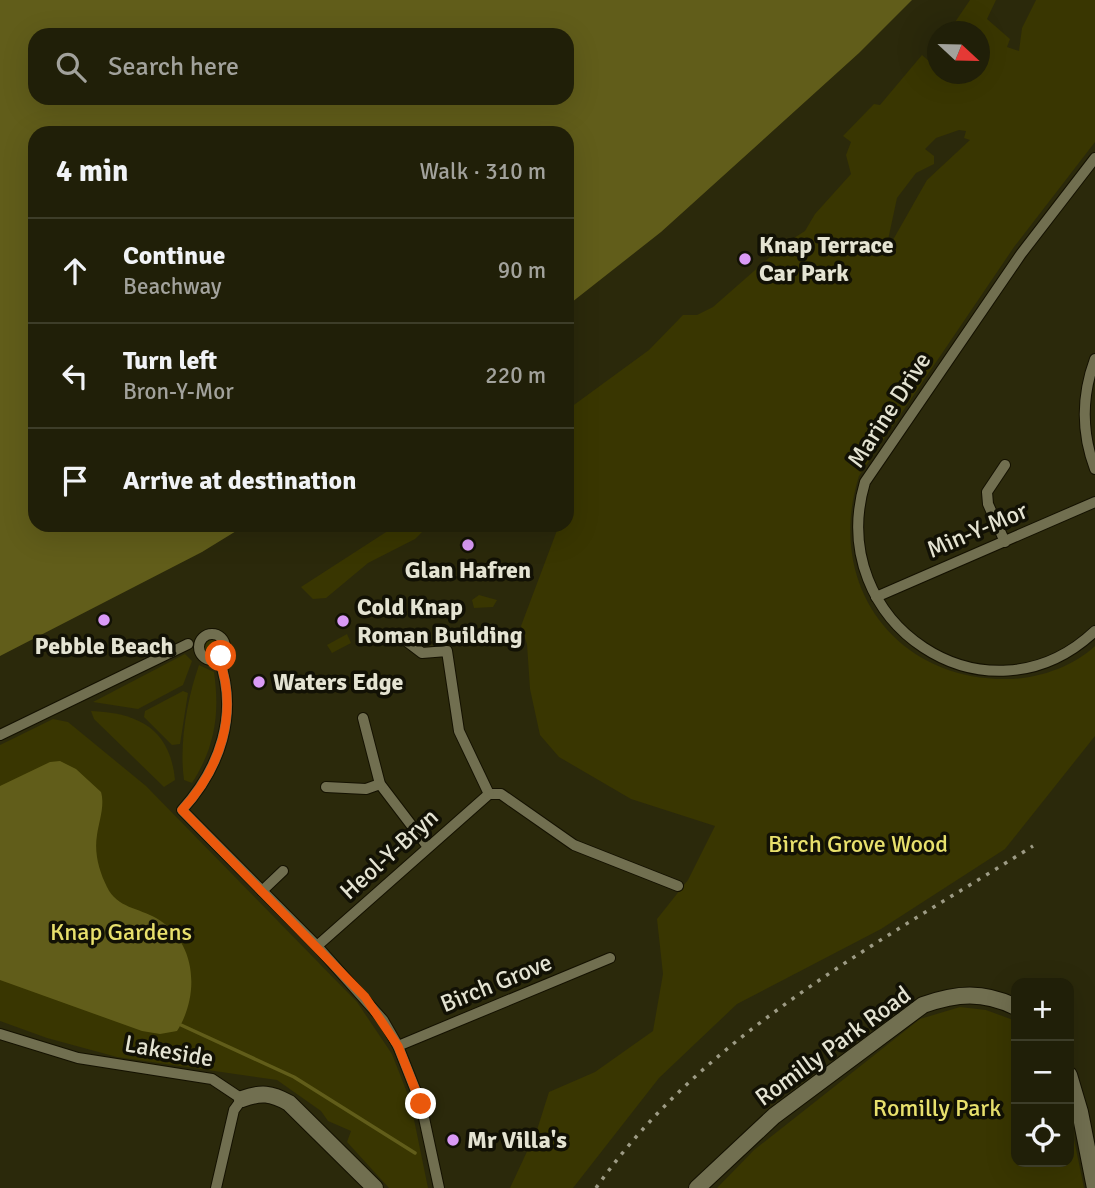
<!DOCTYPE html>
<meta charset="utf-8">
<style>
:root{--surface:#201f08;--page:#282712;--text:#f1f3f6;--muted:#a2a29c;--line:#3d3d29}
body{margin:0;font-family:Signika,sans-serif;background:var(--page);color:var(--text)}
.controls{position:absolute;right:21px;bottom:21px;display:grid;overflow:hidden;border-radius:14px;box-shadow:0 7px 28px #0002}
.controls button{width:63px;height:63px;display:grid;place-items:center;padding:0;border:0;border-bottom:2px solid var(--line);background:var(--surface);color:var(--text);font:35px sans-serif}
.compass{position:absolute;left:927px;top:21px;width:63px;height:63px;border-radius:50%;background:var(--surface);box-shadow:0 7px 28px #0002;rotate:112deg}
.stop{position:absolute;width:21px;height:21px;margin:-16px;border:5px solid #ea580c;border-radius:50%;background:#fff}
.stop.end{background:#ea580c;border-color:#fff;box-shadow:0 2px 7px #0008}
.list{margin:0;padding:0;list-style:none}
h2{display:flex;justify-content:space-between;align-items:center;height:91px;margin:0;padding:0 28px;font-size:30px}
h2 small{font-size:23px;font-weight:400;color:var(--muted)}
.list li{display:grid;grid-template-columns:46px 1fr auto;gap:21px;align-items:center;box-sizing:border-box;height:105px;padding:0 28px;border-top:2px solid var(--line)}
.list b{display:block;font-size:26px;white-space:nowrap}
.list p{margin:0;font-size:23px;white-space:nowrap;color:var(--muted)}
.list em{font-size:23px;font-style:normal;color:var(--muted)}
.icon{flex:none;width:38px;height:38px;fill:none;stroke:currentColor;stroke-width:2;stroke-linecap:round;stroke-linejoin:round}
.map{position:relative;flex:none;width:1095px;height:1188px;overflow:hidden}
.search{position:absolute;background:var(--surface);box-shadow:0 7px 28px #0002;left:28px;top:28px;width:546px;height:77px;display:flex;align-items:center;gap:18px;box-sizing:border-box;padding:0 24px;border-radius:21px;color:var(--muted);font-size:26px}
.panel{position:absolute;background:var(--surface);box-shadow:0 7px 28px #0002;left:28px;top:126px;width:546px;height:406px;border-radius:21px}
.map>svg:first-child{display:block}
.green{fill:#393601;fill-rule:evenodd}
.water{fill:#615d1a;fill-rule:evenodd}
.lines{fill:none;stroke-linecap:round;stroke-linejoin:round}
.stream{stroke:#615d1a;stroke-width:3.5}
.street-casing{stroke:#141100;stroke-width:12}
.secondary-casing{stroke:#141100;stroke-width:18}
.street{stroke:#716f50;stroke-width:10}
.secondary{stroke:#716f50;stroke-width:16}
.rail{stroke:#9d9b85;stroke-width:3.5;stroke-dasharray:3.5 7;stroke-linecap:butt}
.route{stroke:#ea580c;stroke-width:9}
.poi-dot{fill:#da9af6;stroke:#121105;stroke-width:2.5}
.labels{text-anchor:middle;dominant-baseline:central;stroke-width:7;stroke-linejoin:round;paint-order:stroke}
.poi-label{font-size:24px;font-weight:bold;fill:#e4e3d2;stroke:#121105;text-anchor:start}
.street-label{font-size:24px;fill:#e4e3d2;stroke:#121105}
.park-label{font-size:24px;fill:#e8e06c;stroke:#121105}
</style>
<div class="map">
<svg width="1095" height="1188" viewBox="0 0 1095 1188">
<rect width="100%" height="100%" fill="#2b290b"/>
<g class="green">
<path d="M970,0H996L987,19L1010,39L1007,47L1019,51L1022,28L1036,0H1095V142L1014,247L859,476C825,583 894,680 1007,679C1037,679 1073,667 1095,646V736L1005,849L881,929L737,1004L659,1078L573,1188H510L537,1130L549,1092L595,1072L653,1031L663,974L657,919L688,880L715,826L631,799L559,757L540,735L530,689L527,644L521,626L559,525H567V497L574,475L567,473V410L649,350L683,315H697L713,307L786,243L805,231L815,214L851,174L846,155L851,142L843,136L874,104L880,105L922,55L930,62L937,56V74H979V32L949,31ZM959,130L966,131L964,138L970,140L927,180L885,254L897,198L916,173L934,164V156L925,149L936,138Z"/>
<polygon points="397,525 429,525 415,539 368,563 326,598 313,599 301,587"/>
<polygon points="479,595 497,600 493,607 474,608 472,600"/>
<polygon points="347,634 351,643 332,653 327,645"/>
<circle cx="212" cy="647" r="8"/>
<polygon points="185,654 192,661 183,685 138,709 93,702"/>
<path d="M199,665L214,672C220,714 215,747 192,783L184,780C179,744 187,699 199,665Z"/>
<polygon points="183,691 188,693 180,744 172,745 144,717 145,711"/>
<path d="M91,711C139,713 170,729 175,780L164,787L94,719Z"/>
<polygon points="53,719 68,722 146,786 357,1002 392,1054 410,1100 428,1188 389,1188 347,1142 351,1131 328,1121 321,1111 277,1080 117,1057 47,1038 0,1021 0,745"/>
<polygon points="960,1007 986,1010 1016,1021 1016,1162 1069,1162 1069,1115 1084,1188 717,1188 754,1150 920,1019"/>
</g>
<g class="water">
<path d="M0,0H912L859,53L661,232L567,306V133H35V525H246L202,552L0,656ZM35,35H567V98H35Z"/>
<path d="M60,761L76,769L101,792C105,806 99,821 97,835C94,853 99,871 107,887C117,908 139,908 156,918C197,941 200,995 177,1031L160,1034L142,1031L0,980V786L50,762Z"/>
</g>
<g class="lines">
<polyline class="stream" points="181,1025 294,1077 415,1153"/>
<g class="street-casing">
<g id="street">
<path d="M1095,158L1021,254L865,482C823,623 987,733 1095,631"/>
<path d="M1095,359C1081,397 1081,432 1095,469"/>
<polyline points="1005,465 987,492 988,504 1005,542"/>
<polyline points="876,597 1095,502"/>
<circle cx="212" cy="647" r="13"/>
<polyline points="397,634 422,653 447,651 459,731 489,794 501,794 574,845 678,886"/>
<path d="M219,659C239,714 220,768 182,810L317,946L383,1020L398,1046L421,1104L439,1188"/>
<polyline points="363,718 380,784 428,847"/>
<polyline points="0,735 188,644"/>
<polyline points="326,787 366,789 380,784"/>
<polyline points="262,891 283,871"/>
<polyline points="317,946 489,794"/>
<polyline points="0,1034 78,1058 212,1079 242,1099 234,1110 216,1188"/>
<polyline points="398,1046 610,958"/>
</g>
</g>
<g class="secondary-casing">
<g id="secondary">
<polyline points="1069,1075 1080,1112 1095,1188"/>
<path d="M242,1099C261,1092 271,1093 289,1103L375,1188"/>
<path d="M697,1188L774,1116L923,1005C957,993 983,991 1016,1007"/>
</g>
</g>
<use href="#street" class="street"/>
<use href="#secondary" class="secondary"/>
<path class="rail" d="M596,1188C704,1034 877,944 1033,846"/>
</g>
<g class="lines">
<path class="route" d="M221,656L219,659C239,713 220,769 182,810L365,997L398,1046L421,1104"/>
</g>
<g class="poi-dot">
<circle cx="745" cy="259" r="7"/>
<circle cx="468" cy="545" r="7"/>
<circle cx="104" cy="620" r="7"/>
<circle cx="343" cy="621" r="7"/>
<circle cx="259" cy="682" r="7"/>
<circle cx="453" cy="1140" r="7"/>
</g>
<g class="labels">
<g class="poi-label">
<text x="759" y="245">Knap Terrace<tspan x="759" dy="28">Car Park</tspan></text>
<text x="468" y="570" text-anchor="middle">Glan Hafren</text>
<text x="357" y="607">Cold Knap<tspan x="357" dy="28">Roman Building</tspan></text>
<text x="104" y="646" text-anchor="middle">Pebble Beach</text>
<text x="273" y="682">Waters Edge</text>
<text x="467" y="1140">Mr Villa's</text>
</g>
<g class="street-label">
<text transform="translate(889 410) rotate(-57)">Marine Drive</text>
<text transform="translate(977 530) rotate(-23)">Min-Y-Mor</text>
<text transform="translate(389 854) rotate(-42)">Heol-Y-Bryn</text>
<text transform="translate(496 983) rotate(-22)">Birch Grove</text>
<text transform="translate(833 1046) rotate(-36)">Romilly Park Road</text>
<text transform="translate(169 1051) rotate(10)">Lakeside</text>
</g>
<g class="park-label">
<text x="858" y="844">Birch Grove Wood</text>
<text x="121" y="932">Knap Gardens</text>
<text x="937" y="1108">Romilly Park</text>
</g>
</g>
</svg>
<div class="controls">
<button>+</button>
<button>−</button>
<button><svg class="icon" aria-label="locate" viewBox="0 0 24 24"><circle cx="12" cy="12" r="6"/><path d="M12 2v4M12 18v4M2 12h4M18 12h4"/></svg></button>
</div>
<svg class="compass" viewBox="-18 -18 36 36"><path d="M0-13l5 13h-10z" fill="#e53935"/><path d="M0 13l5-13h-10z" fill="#a2a29c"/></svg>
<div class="stop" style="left:221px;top:656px"></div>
<div class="stop end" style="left:421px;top:1104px"></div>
<div class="search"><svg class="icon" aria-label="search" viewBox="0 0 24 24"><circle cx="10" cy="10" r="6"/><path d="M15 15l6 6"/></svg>Search here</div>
<section class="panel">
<h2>4 min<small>Walk · 310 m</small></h2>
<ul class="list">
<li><svg class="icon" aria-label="ahead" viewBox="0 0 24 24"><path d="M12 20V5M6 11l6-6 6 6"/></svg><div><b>Continue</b><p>Beachway</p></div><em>90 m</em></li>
<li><svg class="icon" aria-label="left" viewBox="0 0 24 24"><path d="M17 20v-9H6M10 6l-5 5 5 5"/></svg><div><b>Turn left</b><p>Bron-Y-Mor</p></div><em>220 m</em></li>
<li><svg class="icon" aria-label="arrive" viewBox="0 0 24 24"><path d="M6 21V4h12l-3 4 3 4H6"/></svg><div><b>Arrive at destination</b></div></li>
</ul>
</section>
</div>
